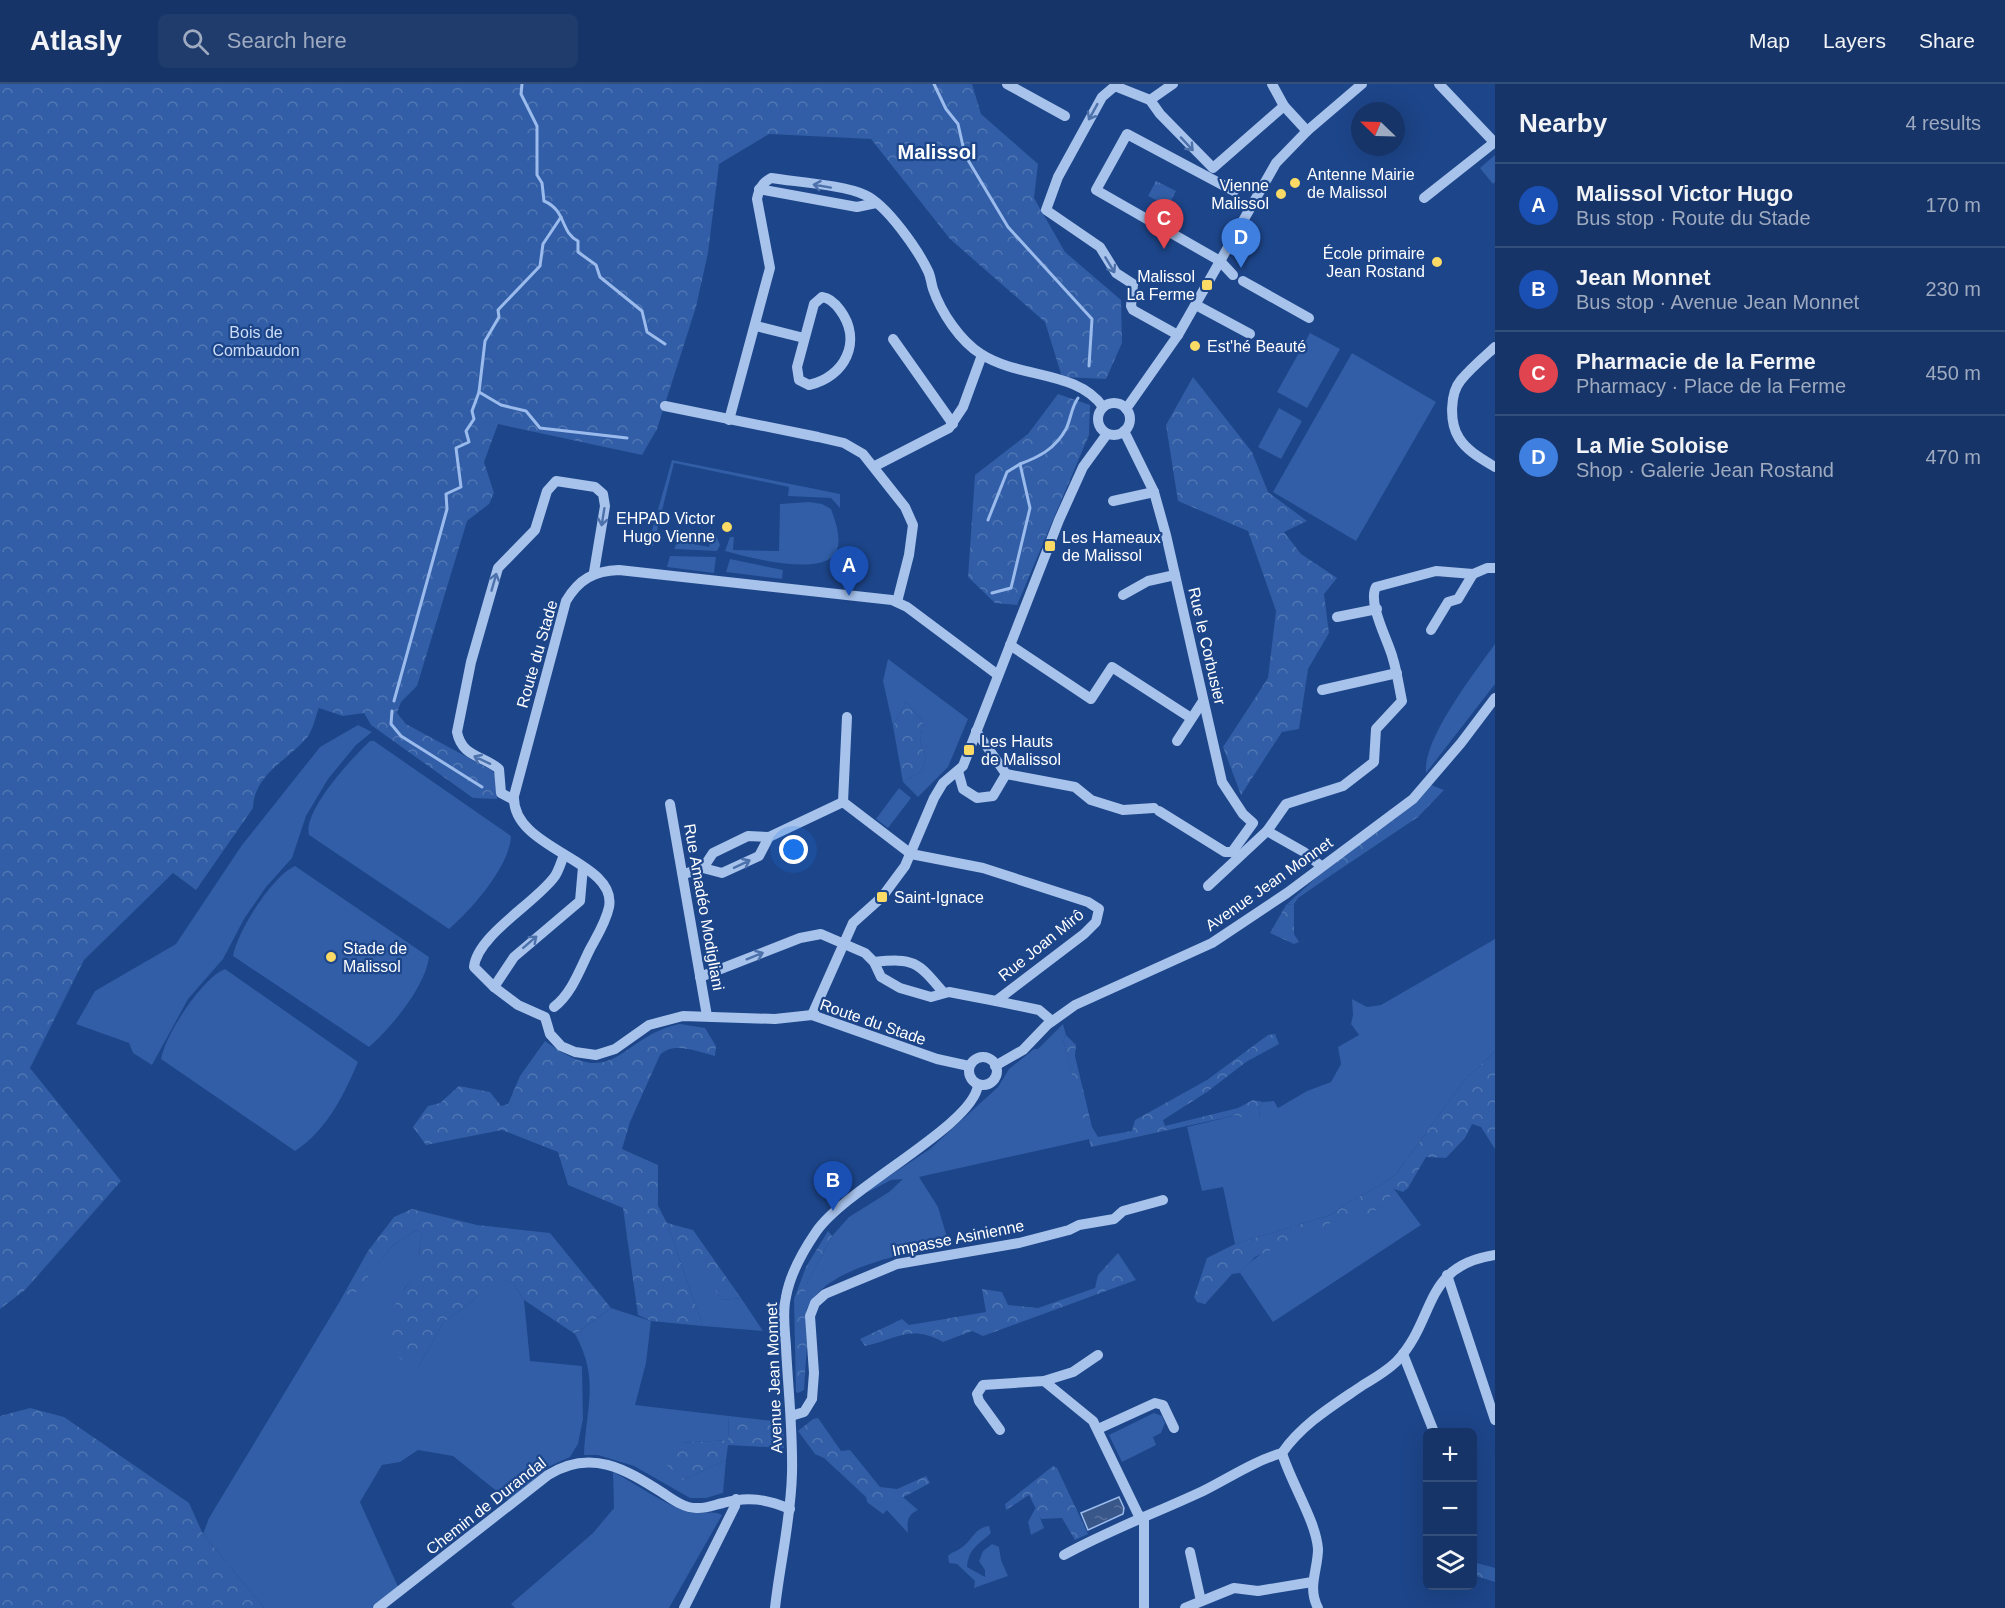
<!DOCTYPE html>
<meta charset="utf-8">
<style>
:root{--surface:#163467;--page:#1f3c6d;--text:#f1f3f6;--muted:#9eaac0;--line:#354f7b;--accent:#8abfa5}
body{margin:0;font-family:Helvetica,sans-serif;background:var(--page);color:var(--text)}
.controls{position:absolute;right:18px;bottom:18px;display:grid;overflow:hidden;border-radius:9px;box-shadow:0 6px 24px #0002}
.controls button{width:54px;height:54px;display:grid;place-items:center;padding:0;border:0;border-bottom:2px solid var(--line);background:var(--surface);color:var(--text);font:30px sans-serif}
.compass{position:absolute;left:1351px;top:18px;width:54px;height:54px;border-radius:50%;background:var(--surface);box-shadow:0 6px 24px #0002;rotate:293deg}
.you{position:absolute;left:794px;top:766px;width:21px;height:21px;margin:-15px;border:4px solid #fff;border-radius:50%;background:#1a73e8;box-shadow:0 0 0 9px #1a73e833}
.badge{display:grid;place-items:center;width:39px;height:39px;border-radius:50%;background:var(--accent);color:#fff;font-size:20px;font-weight:700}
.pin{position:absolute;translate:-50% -50px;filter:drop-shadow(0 2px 3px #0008)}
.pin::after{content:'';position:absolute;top:32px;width:21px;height:18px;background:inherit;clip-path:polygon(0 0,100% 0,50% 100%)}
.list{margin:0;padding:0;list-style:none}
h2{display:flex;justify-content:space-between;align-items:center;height:78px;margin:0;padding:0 24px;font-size:26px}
h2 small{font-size:20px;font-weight:400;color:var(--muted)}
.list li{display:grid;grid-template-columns:39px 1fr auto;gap:18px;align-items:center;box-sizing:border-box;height:84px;padding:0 24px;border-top:2px solid var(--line)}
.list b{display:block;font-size:22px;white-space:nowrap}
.list p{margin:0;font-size:20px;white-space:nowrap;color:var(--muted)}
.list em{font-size:20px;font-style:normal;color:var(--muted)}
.icon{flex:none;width:33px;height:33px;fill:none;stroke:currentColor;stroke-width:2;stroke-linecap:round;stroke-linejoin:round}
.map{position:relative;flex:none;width:1495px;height:1524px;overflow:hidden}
header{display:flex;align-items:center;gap:36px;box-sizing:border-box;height:84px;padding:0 30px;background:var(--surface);border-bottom:2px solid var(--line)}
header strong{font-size:28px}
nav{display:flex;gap:33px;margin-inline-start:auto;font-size:21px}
.search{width:420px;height:54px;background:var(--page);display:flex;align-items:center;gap:15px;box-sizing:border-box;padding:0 21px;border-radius:9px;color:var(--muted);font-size:22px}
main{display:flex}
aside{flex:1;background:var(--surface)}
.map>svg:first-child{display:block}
.grass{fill:#315ea6}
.forest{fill:url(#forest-crowns)}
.park{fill:url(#park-tufts)}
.water{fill:url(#water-ripples);stroke:#9bbbed;stroke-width:1.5}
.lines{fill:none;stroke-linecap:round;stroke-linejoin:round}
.stream{stroke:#9bbbed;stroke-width:3}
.minor{stroke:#a7c2eb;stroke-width:10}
.oneway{stroke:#4d71ab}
.poi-dot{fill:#fbda66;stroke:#1d4589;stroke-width:2}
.labels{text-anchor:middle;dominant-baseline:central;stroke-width:4.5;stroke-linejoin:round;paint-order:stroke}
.poi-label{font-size:16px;fill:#fff;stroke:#1d4589;text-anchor:start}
.park-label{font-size:16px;fill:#ccddf8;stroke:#1d4589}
.street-label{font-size:16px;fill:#fff;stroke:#1d4589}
.quarter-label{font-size:20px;font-weight:bold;fill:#fff;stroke:#1d4589}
</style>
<header>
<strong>Atlasly</strong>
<div class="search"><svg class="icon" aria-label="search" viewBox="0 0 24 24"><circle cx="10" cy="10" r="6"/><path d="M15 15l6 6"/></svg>Search here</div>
<nav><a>Map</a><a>Layers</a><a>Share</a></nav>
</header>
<main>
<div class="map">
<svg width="1495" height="1524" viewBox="0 0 1495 1524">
<defs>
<pattern id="forest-crowns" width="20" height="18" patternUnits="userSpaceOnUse" patternTransform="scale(1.5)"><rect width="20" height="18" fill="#315ea6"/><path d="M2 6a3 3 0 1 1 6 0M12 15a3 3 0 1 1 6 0" fill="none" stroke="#5076b3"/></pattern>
<pattern id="park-tufts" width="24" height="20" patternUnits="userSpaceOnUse" patternTransform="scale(1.5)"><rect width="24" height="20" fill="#315ea6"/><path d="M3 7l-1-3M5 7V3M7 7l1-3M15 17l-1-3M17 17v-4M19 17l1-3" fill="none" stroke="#5076b3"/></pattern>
<pattern id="water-ripples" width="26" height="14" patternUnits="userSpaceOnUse" patternTransform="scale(1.5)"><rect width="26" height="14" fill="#3a5789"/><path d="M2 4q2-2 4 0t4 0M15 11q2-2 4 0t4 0" fill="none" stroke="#58709b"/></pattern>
</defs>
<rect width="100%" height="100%" fill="#1d4589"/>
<g class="grass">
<polygon points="1495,71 1495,98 1493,100 1480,84"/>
<polygon points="1310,249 1340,265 1307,324 1277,308"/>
<polygon points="1352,269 1436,318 1356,457 1273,408"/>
<polygon points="1279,324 1302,337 1281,375 1258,363"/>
<polygon points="672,376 840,410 840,424 831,414 788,412 789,403 674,379 653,462 648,461"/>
<path d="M809,418L822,420L831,425C835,436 840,449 838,462C833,497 747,473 725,467L730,453H734L733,466L779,467L780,420Z"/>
<polygon points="712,451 716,451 720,461 717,467 674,465 678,457 709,463"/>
<polygon points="670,472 716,473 714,489 667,483"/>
<polygon points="730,475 783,486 782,495 726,488"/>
<path d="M1495,560V600L1426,689C1422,656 1475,588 1495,560Z"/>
<polygon points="888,575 968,635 948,683 918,713 903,698 922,687 926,674 920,658 923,637 906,618 893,642 883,597"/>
<polygon points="358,641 372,648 356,661 328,695 306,732 292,774 266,803 244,835 223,875 188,915 152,981 133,969 129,959 76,940 95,907 176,860 242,761 320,663"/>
<path d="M370,657H374L511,752C510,782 471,826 449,845L309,751C302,727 353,673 370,657Z"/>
<polygon points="899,704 911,714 888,744 876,735"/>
<polygon points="1330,781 1333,790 1298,814 1294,820 1286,821"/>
<path d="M295,782L429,873C425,903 391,944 369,963L233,872C237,848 272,792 295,782Z"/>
<polygon points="1495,855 1495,967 1464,997 1396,1090 1381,1101 1347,1119 1331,1131 1235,1160 1223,1103 1202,1107 1187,1043 1237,1031 1260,1035 1259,1025 1263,1018 1274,1017 1278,1024 1307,1007 1331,998 1341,980 1338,963 1359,951 1351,940 1353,931 1352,915 1367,923 1381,921"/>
<path d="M225,885L358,978C344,1011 326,1047 295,1067L161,975C165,951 202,894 225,885Z"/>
<path d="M1063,940L1066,951L1063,956L1090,1055L919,1093L938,1123L949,1160C907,1170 819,1183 805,1230V1203L832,1152L849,1133L889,1108L903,1095L891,1096L868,1108V1106L930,1065L998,1003L1009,985L1034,965H1038Z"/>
<path d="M1394,1105L1421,1141L1273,1238L1240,1189C1261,1163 1301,1148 1332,1138C1358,1130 1381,1134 1394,1105Z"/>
<polygon points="667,1139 722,1216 741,1214 763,1247 703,1242"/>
<polygon points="416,1146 422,1149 419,1169 423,1180 405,1204 386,1246 419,1282 443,1239 472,1217 495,1193 513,1199 524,1216 530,1277 582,1282 583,1335 578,1360 570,1373 550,1382 509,1417 453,1372 418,1366 400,1378 382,1381 360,1418 399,1505 374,1524 264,1524 203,1450 209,1434 340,1217 347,1219 392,1162"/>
<path d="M611,1224L651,1237L646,1279L635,1321L729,1332L728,1356L681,1359L683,1396L726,1376L723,1409L706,1414H690L634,1382L598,1371H584C586,1324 600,1295 575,1250Z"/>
<polygon points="1154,1329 1162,1332 1165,1339 1161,1349 1153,1353 1156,1361 1122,1378 1109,1351"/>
<path d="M613,1388C637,1400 660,1418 685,1427C696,1432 712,1425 722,1431L669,1524H515L511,1520L593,1449L614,1424Z"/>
<path d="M903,1413L918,1426C907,1431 907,1438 908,1449L884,1423Z"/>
<polygon points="1036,1423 1044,1444 1031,1451 1028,1438"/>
<path d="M989,1442L991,1449C978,1461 969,1464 967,1483L985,1493V1486L979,1477L983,1467L992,1460L999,1463L1001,1476L1008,1492L974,1504L975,1497L957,1480L949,1479L948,1472C953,1467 956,1468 961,1464C972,1457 974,1444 989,1442Z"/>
</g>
<g class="forest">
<path d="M0,0H972L981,30L1038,80L1034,114L1065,168L1121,216L1122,259L1106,295L1062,293L1045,238L950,155L871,55L769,50L719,80L708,169L696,223L657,345L642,371L498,340L484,378L494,409L489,420L467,437L417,602L401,618L397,629L406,640L491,686L496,691L497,715L473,714L371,641L364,629L343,632L319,624C315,633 313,647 306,655C286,677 254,691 253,724L196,806L173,789L84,876L30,984L121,1097L25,1206L0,1225Z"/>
<polygon points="1193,293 1252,368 1268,408 1307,437 1284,448 1301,470 1337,494 1324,510 1329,549 1308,585 1299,645 1282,648 1241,711 1223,663 1268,594 1276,527 1248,447 1178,417 1166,341"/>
<polygon points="1058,310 1090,321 1089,351 1017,521 995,519 968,493 975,391 1028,350"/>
<polygon points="906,618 923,637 920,658 926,674 922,687 903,698 893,642"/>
<polygon points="1431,701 1444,706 1418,733 1333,790 1330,781 1395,735"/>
<polygon points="1294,820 1294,850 1299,858 1294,860 1270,849 1286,821"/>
<path d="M680,940L705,944L716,962L715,972C697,968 674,957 660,971L630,1038L622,1065L658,1081V1122L667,1139L693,1146L741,1214L722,1216L668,1142L703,1242L651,1237L638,1231L623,1124L568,1101L558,1068L502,1046L426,1061L413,1043L428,1022L440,1019L459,1002L490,1008L501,1022L508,1020L520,992L545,957C617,1010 619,952 680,940Z"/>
<polygon points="1275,950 1279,960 1246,978 1207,1008 1163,1036 1165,1042 1238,1024 1253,1016 1263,1018 1259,1025 1260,1035 1257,1039 1237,1031 1091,1063 1063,956 1066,951 1076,961 1075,972 1092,1043 1098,1053 1132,1047 1135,1036 1207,996 1268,951"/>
<polygon points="1495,967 1495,1065 1481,1043 1472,1040 1465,1054 1446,1074 1426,1073 1408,1104 1403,1108 1394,1105 1388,1117 1378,1125 1365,1132 1333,1138 1255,1173 1240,1189 1232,1190 1205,1220 1197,1218 1194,1213 1207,1174 1235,1160 1331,1131 1347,1119 1381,1101 1396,1090 1464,997"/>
<path d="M412,1125L477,1141L550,1149L611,1224L575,1250L524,1216L513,1199L495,1194L472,1217L443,1239L419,1282L409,1284C403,1276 389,1265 386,1255C380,1235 412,1195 422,1180L419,1169L422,1149L416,1146L392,1162L347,1220L340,1217L368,1167L394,1133Z"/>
<polygon points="828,1147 832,1152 805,1203 807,1260 804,1306 798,1309 796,1308 794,1215 806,1183"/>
<path d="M1118,1169L1136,1196L983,1252L972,1247L943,1258C911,1240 897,1255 865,1262L860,1255L902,1235L909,1241L986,1228L982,1205L1002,1208L1008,1221L1038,1224L1095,1204L1098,1191Z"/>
<polygon points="30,1324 64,1333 189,1419 203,1450 264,1524 0,1524 0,1332"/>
<polygon points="729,1332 783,1338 784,1364 728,1361 726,1376 683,1396 664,1378 681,1359 728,1356"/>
<polygon points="818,1334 841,1367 850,1366 880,1403 897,1405 926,1392 930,1399 885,1423 887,1426 883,1430 867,1418 866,1413 824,1374 815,1370 798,1347 813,1335"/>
<polygon points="1053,1382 1057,1384 1088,1450 1075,1456 1062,1434 1041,1435 1029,1411 1006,1426 1005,1420"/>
<polygon points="1473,1478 1495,1484 1495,1498 1473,1491"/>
</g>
<polygon class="park" points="1156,97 1176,107 1168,122 1148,112"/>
<polygon class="water" points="1119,1413 1124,1424 1123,1430 1088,1446 1081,1429"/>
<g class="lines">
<g class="stream">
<path d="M522,0L521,10L537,42V91L542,99L544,117C567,127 560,148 578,157V168L596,181L600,193L642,227L647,248L665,260"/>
<polyline points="934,0 946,25 958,40 965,71 1008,143 1092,235 1089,282"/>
<polyline points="479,308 501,321 526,327 540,344 627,354"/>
<polyline points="988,436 1007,388 1020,380"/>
<path d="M992,509L1011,504L1030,424L1020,380C1039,373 1055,365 1066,345C1071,335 1071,324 1078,314"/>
<polyline points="394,617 447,425 446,410 461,403 456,364 469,358 466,347 474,335 472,327 479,308 485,257 499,233 498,226 540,182 543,160 561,133"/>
<polyline points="392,627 391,640 401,652 482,703"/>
</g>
<g class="minor">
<polyline points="1007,0 1065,32"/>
<polyline points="1173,0 1150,16 1115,2 1102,13 1058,93 1046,126 1100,163 1116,189 1133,200 1131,222 1133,226 1178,251"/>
<polyline points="1272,0 1284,22 1307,47"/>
<polyline points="1439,0 1494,58"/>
<polyline points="1150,16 1160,30 1213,84 1284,22"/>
<polyline points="759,105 857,123 876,119"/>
<polyline points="1424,114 1495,58"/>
<polyline points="1233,191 1220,177 1096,106 1127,50 1234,107"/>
<polyline points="1243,197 1309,234"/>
<path d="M822,213C830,214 835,219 840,226C863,257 845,293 809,301L799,296L797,283L814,220Z"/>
<polyline points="1196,221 1250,250"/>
<polyline points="756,242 804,254"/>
<polyline points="893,255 953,340"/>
<path d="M1495,263C1484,273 1471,284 1461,296C1450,309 1449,338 1459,354C1467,367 1482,375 1495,383"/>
<circle cx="1114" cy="335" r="16"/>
<polyline points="665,322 818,353 844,359 863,370 905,423 913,441 909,471 897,518"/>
<polyline points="1126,325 1178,251 1276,79 1307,47 1362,0"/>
<path d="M729,336L770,184L757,115C759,105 762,99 771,94C796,98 844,101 865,111C887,121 918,166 928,187C931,193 931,199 933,205C941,228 960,257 981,270C1020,295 1077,286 1103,323"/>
<polyline points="1124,347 1154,408 1166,451 1222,698 1243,730 1253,739 1232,768 1225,768 1159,727"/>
<polyline points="875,382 949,344 963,323 982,271"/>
<polyline points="1113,417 1154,408"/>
<polyline points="1123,511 1148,497 1175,491"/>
<polyline points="1337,533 1377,525"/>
<polyline points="1431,546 1448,518 1458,515 1473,490"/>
<polyline points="1010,561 1091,615 1112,583 1191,634"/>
<polyline points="1322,606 1397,589"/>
<polyline points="1177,657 1203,617"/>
<polyline points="958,687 963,705 977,714 993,712 1006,690 976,647"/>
<polyline points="1006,690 1075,703 1091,716 1123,726 1154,724"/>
<path d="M514,716L501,709L499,685C482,671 462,673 457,648L471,578L498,484L535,446L547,407L556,397L595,403L603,410L605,422L594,488"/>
<polyline points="843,718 847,633"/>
<polyline points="670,720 707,932"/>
<polyline points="1267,747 1304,768 1321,782"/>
<path d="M564,771C561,778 559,786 555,792C537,818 477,851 474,883L494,903L518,921L545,933L550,950L561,962L575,968L596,971L615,965L649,941L683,932L775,935L812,931L937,975L969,982"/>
<polyline points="684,790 703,784 722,789 759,772 769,753"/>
<path d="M1208,802L1267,747L1286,720L1343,702L1374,678L1376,645L1402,617C1399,603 1397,588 1393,575C1389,558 1367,519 1376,503L1436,487L1473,490L1487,484H1495"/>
<path d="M874,878C914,874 917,877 943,908"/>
<polyline points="700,893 800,854 821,850 865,869 874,878 881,893 900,904 931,913 949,908 996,917 1084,850 1096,838 1099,825 1088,818 983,784 911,770 843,718 769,753 748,752 713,769 703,784"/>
<polyline points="494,903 514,873 580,817 583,783"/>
<polyline points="996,917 1039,926 1052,937"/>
<path d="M554,923C572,909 580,885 590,865C597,852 606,838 609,823C618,776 511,766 514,712L566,517C579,495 594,487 619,486L892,516L907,523L998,591"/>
<polyline points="812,931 853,839 882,813 905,782 934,714 943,699 963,682 1059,436 1083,383 1107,350"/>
<circle cx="983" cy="987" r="14"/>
<polyline points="995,982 1023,966 1047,941 1075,921 1212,859 1287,809 1413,715 1461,659 1495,614"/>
<polyline points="1447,1191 1495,1336"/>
<polyline points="1403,1270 1434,1348"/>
<polyline points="1044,1297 1093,1337 1138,1430 1144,1435"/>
<polyline points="791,1332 804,1328 812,1315 814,1289 810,1232 815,1219 825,1210 897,1180 1019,1159 1069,1146 1079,1141 1114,1135 1123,1127 1163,1116"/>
<polyline points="1098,1345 1155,1319 1163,1321 1174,1344"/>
<polyline points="1000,1346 979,1317 977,1310 983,1301 1044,1297 1073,1288 1098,1271"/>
<path d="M1282,1369C1303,1339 1334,1321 1363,1301C1375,1294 1387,1287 1397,1277C1437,1234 1422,1182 1495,1171"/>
<path d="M1282,1369C1291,1399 1316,1437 1318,1465C1318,1486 1307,1503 1318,1524"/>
<polyline points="1144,1435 1144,1524"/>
<polyline points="1190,1468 1201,1517"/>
<path d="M1064,1471C1109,1446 1156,1429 1203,1407C1229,1394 1254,1377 1282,1369"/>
<path d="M378,1524L548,1391C591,1364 625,1385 663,1409C672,1415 684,1424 696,1424C705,1425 714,1421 723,1419C748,1412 766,1415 790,1425"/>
<polyline points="684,1524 735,1422 736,1415"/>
<path d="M775,1524C780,1479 791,1435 792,1389C793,1347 788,1305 786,1263C785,1246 782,1229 786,1213C790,1190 803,1167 816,1148C847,1103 973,1042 978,1001"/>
<polyline points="1185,1524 1234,1504 1258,1507 1312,1498"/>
</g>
</g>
<defs><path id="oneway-shaft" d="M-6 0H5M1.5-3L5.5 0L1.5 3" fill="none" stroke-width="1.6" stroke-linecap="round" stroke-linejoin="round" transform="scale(1.5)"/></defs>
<g class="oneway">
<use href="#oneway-shaft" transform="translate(1093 28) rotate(119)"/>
<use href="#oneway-shaft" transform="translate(1187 60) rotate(47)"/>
<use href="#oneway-shaft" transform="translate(822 102) rotate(-170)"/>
<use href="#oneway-shaft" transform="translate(1110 181) rotate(59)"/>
<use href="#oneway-shaft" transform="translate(603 433) rotate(99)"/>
<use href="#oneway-shaft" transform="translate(494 498) rotate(-74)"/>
<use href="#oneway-shaft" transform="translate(482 676) rotate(-155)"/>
<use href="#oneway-shaft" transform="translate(742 780) rotate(-25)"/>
<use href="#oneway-shaft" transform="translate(530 858) rotate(-41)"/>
<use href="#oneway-shaft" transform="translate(755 872) rotate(-22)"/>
</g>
<g class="poi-dot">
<circle cx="1295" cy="99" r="6"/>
<circle cx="1281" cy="110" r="6"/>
<circle cx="1437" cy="178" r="6"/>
<rect x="1201" y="195" width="12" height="12" rx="3"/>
<circle cx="1195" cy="262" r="6"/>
<circle cx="727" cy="443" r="6"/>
<rect x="1044" y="456" width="12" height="12" rx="3"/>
<rect x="963" y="660" width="12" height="12" rx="3"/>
<rect x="876" y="807" width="12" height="12" rx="3"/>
<circle cx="331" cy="873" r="6"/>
</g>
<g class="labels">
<g class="poi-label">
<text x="1307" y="90">Antenne Mairie<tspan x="1307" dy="18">de Malissol</tspan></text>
<text x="1269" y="101" text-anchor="end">Vienne<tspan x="1269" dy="18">Malissol</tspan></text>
<text x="1425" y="169" text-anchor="end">École primaire<tspan x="1425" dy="18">Jean Rostand</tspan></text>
<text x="1195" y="192" text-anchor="end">Malissol<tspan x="1195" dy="18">La Ferme</tspan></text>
<text x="1207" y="262">Est'hé Beauté</text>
<text x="715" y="434" text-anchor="end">EHPAD Victor<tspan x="715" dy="18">Hugo Vienne</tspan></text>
<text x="1062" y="453">Les Hameaux<tspan x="1062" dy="18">de Malissol</tspan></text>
<text x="981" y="657">Les Hauts<tspan x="981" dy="18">de Malissol</tspan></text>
<text x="894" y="813">Saint-Ignace</text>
<text x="343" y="864">Stade de<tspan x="343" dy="18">Malissol</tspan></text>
</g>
<g class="park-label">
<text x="256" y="248">Bois de<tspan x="256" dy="18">Combaudon</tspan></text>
</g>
<g class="street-label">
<text transform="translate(1207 562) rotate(77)">Rue le Corbusier</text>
<text transform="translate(537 570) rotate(-74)">Route du Stade</text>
<text transform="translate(1269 800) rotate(-35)">Avenue Jean Monnet</text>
<text transform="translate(704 823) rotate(80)">Rue Amadéo Modigliani</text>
<text transform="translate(1041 861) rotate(-39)">Rue Joan Mirô</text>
<text transform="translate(873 938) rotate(19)">Route du Stade</text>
<text transform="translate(958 1154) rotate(-11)">Impasse Asinienne</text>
<text transform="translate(774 1294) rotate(-92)">Avenue Jean Monnet</text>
<text transform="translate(486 1422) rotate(-38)">Chemin de Durandal</text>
</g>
<g class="quarter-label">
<text x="937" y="68">Malissol</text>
</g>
</g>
</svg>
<div class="controls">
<button>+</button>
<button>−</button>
<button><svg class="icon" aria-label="layers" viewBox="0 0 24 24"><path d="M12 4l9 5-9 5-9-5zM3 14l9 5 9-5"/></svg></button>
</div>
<svg class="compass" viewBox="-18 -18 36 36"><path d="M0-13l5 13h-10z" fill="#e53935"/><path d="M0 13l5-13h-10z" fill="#9eaac0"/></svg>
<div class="you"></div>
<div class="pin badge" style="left:849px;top:512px;background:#1a4fb4">A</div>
<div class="pin badge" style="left:833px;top:1127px;background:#1a4fb4">B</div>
<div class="pin badge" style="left:1164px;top:165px;background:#e0444e">C</div>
<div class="pin badge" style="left:1241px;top:184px;background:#3f7fe0">D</div>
</div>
<aside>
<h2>Nearby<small>4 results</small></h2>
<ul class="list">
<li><span class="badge" style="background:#1a4fb4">A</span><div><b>Malissol Victor Hugo</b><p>Bus stop · Route du Stade</p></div><em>170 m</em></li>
<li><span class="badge" style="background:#1a4fb4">B</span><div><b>Jean Monnet</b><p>Bus stop · Avenue Jean Monnet</p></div><em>230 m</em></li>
<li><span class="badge" style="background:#e0444e">C</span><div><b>Pharmacie de la Ferme</b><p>Pharmacy · Place de la Ferme</p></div><em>450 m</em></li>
<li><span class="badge" style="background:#3f7fe0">D</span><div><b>La Mie Soloise</b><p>Shop · Galerie Jean Rostand</p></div><em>470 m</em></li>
</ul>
</aside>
</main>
